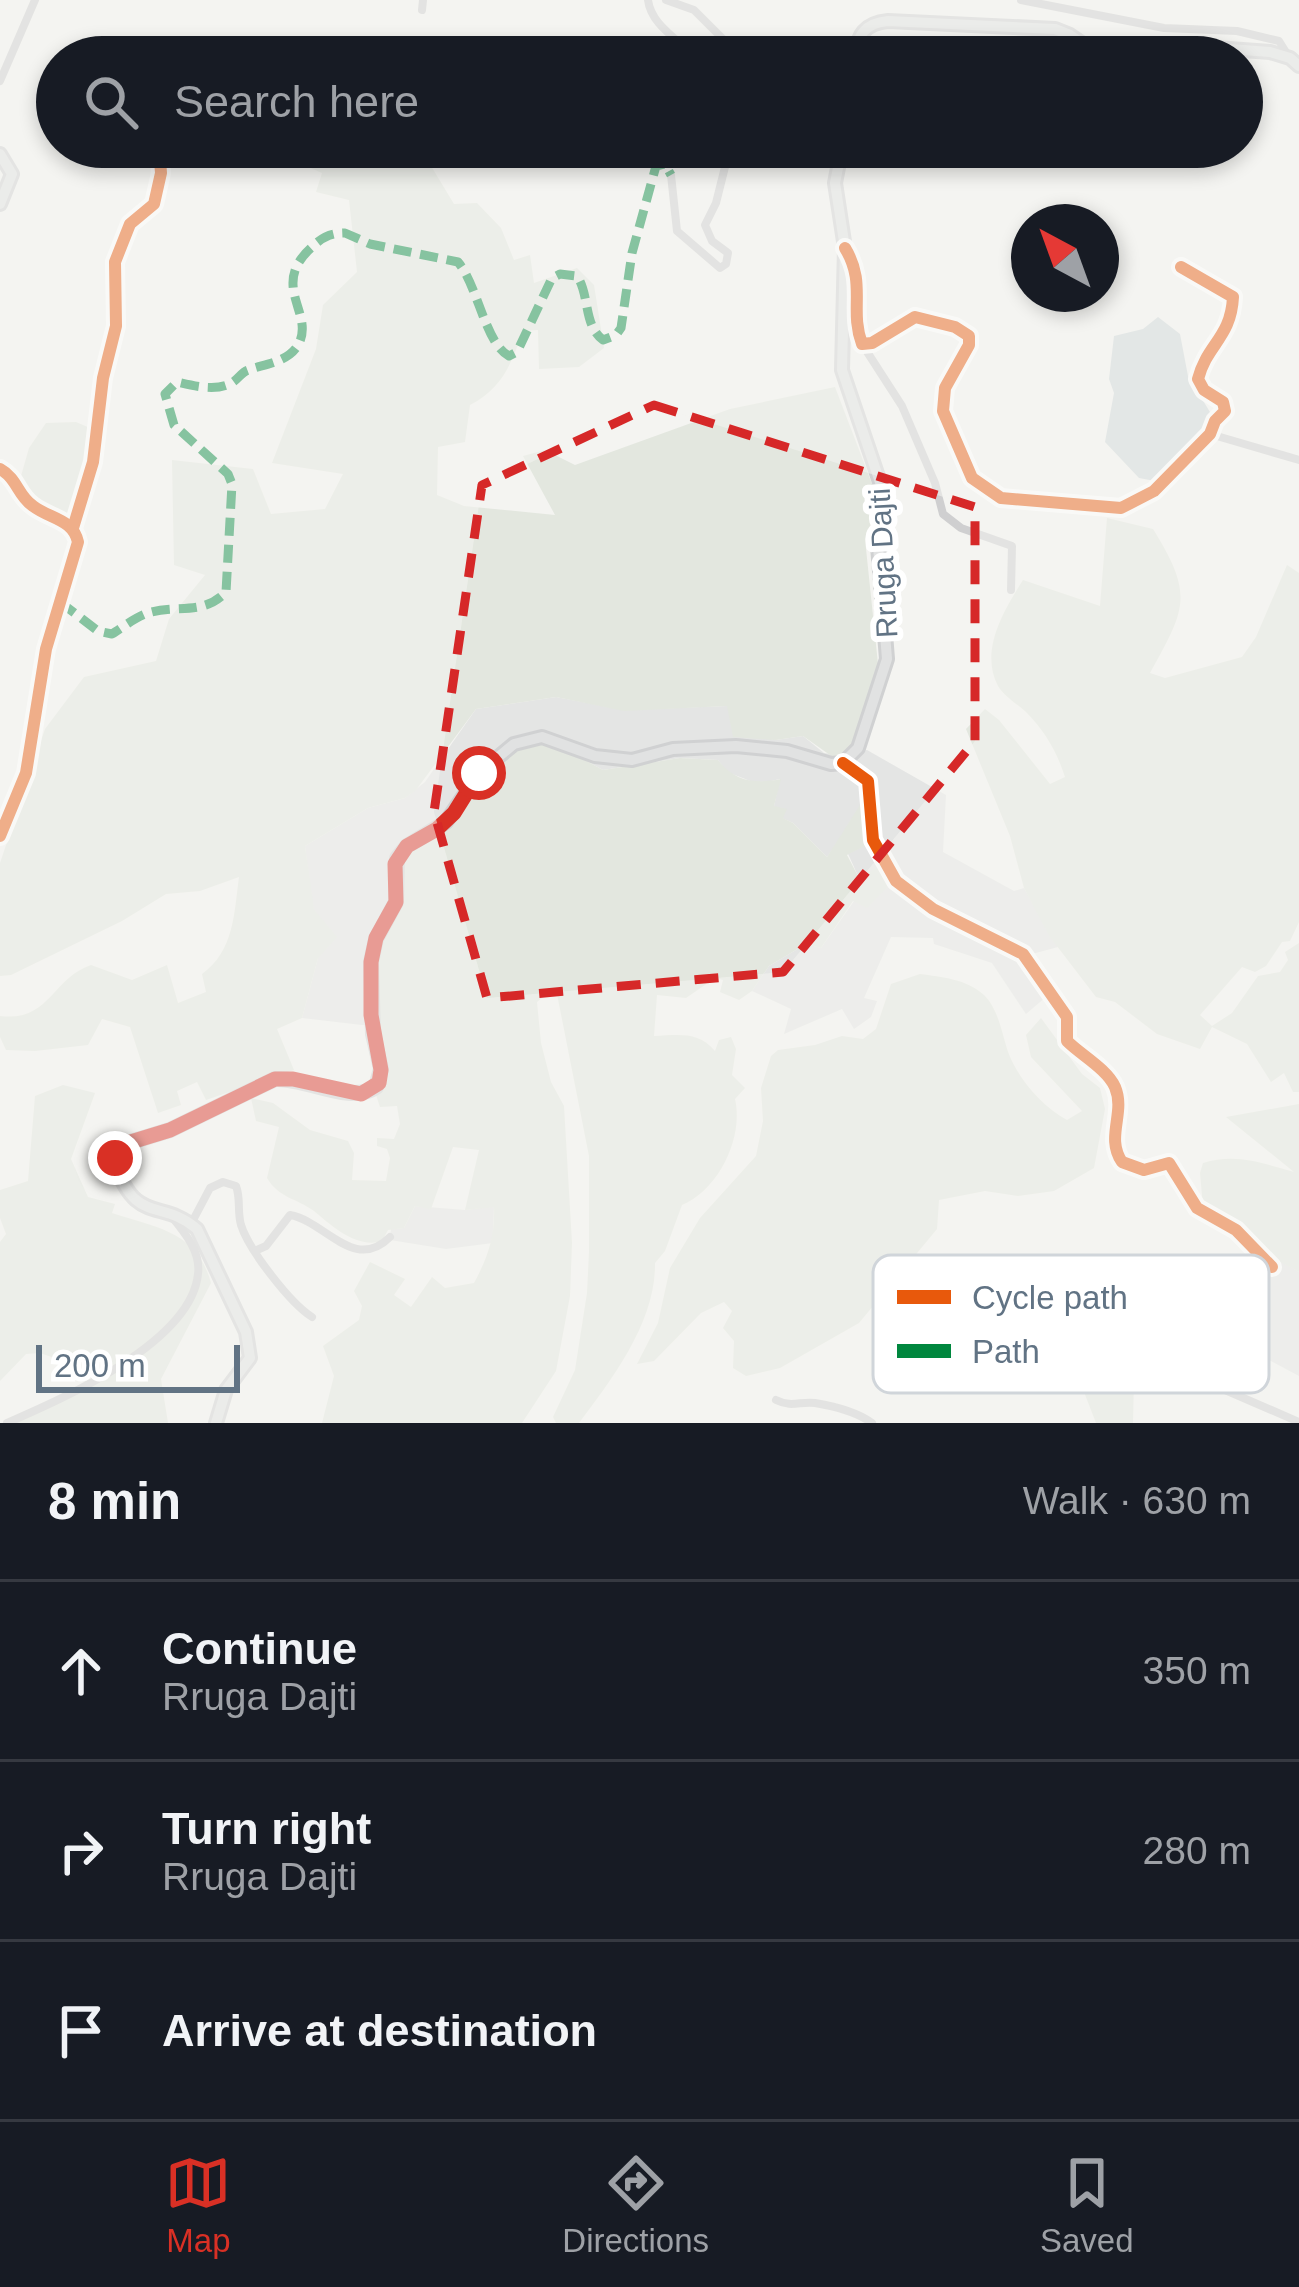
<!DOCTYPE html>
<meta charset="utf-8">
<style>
:root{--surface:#171b24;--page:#242831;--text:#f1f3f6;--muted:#9ea1a6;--line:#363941;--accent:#d93025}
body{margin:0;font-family:Arial,sans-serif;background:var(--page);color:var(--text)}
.compass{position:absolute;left:1011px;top:204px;width:108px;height:108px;border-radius:50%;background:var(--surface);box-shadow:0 6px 18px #0003;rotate:319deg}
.scale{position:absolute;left:36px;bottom:30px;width:204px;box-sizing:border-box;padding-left:12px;border:6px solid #617384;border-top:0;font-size:33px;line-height:42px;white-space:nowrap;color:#617384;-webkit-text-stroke:9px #fff;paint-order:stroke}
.stop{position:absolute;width:36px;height:36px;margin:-27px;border:9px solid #d93025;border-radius:50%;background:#fff}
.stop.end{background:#d93025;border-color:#fff;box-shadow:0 3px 12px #0008}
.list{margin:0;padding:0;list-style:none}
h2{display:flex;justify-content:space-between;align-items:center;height:156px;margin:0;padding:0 48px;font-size:51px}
h2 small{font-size:39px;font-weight:400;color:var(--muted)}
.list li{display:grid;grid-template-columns:78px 1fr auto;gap:36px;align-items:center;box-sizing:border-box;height:180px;padding:0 48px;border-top:3px solid var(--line)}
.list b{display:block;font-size:45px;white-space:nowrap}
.list p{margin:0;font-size:39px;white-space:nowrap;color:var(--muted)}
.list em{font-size:39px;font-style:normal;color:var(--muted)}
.icon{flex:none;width:66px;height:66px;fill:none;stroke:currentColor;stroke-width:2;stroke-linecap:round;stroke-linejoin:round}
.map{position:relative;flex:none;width:1299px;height:1423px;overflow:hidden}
.search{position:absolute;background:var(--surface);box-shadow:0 6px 18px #0003;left:36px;right:36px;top:36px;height:132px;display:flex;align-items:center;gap:30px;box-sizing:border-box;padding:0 42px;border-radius:66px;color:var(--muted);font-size:45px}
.sheet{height:696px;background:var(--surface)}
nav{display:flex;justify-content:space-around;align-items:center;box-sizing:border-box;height:168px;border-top:3px solid var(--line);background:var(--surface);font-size:33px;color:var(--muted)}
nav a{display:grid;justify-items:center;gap:6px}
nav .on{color:var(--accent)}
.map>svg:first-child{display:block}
.built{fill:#e4e5e4}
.green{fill:#e3e7df}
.water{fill:#cfd7da}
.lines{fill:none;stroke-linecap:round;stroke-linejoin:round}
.secondary-casing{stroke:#d0d1d2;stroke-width:16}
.street{stroke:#cfcfd0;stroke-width:8}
.secondary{stroke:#e1e2e2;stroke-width:10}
.quiet{stroke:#00873e;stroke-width:9;stroke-dasharray:18 9;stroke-linecap:butt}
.cycleway-casing{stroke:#fff;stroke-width:20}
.cycleway{stroke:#e8590c;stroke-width:12}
.route{stroke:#d93025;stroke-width:15}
.marked{fill:none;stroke:#d62828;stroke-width:9;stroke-dasharray:24 15;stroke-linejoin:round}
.labels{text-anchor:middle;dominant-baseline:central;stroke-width:12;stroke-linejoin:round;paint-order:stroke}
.street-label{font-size:30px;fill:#617384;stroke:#fff}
.key{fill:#fff;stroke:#d0d5da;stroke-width:3}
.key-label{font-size:33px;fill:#617384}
</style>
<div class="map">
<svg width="1299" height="1423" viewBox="0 0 1299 1423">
<rect width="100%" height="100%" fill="#f4f4f1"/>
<g class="built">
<polygon points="556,697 624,710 727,706 776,740 803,736 824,753 845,756 867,750 946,795 943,852 1014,891 1024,888 1058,947 1032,954 1053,991 1026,1014 992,963 934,944 933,938 891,937 864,998 877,1001 871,1017 854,1029 842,1009 784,1034 791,1009 752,991 769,966 806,944 821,948 854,901 858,876 841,838 827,857 793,823 782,818 774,806 780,779 758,784 727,772 718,760 680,758 603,770 557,745 494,767 401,877 403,895 397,916 379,950 377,1024 362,1025 302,1018 318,958 305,846 368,808 405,798 425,782 476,709"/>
<polygon points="415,1206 465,1210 494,1206 493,1243 446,1249 390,1240 391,1229 404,1228"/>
<polygon points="1281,1261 1299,1272 1299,1376 1267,1359 1233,1292"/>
</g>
<g class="green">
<path d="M307,147L399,148L425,156L454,204L477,203L501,228L514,260L530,255L534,283L577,268L594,285L604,348L579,367L539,369L538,330L523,331C511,365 502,388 470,405L465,442L438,447L437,495L464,506L555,515L523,456L545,450L575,465L730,409L835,387L874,489L873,518L865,539L878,664L851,748L837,760L803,736L776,740L733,737L727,706L624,711L556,697L476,709L416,790L405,798L368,808L305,846L314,910L337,937L318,958L302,1018L277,1029L294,1070L206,1100L197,1082L177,1091L181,1105L158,1113L130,1027L102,1019L88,1045L35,1051L6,1050L0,1037V1016C50,1022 51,979 91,965L132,980L167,965L178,1003L206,992L202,974C234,951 234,914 239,877L200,891L166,894L122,921L11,975L0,976V863L45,729L84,677L156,661L169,619L205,575L174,565L172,460L253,469L271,514L325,509L343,474L272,463L316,349L323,305L357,272L349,200L316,192L322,173L299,163Z"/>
<polygon points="76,422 104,434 72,521 33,501 21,476 29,448 46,423"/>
<path d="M1107,518L1153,529C1194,595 1186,608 1150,673L1165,678L1242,657L1256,637L1287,565L1299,573V922L1290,941L1282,942L1266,966L1255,972L1242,967L1200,1015L1212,1026L1232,1013L1258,976L1280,972L1288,960L1285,952L1299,943V1092H1293L1284,1073L1271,1082L1247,1044L1212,1027L1200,1049L1157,1034L1115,1002L1096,997L1050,937L1024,888L1010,836L966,729L985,709L999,720L1050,784L1065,777C1057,752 1045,731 1026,712C1017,704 1004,696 998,686C979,650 1005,609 1023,580L1100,606Z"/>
<path d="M539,740L557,745L603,770L680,758L718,760C735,782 755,784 781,779L774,806L787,809L783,818L793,823L827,857L860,805L867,845L847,855L858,876L878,868L888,886L867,908L853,901L821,948L806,944L769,966L752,991L739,1000L720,992L723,980L715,978L686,998L657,995L654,1036C679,1035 698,1031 715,1051L719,1040L731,1037L736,1049L732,1075L745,1088L735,1099C744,1138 718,1190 682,1205L665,1251L655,1263C656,1321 613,1378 579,1423H556L553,1417L575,1370L587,1293L589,1252V1156L557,994L548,993L537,1002L541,1043L551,1082L564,1106L572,1243L570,1296L556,1371L522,1423H322L334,1376L323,1346L359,1320L362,1306L354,1291L370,1262L405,1279L394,1295L411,1307L432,1277L445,1288L474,1283C488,1257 495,1237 494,1207L465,1210L479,1150L453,1147L431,1209L415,1206L404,1228L388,1230L382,1241C357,1249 332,1226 314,1211C296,1198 279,1198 267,1178L279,1127L256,1121L251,1098L273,1103L310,1130L348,1141L354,1153L352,1180L386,1181L390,1158L387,1149L377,1146V1138L394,1139L400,1124L397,1106L380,1107L376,1095L387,1073L374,1009V986L379,950L403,895L402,865L410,850L453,818L494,767L515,750Z"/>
<path d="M920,974C941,977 967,979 984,995C1000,1011 1002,1037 1010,1057C1021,1082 1043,1107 1067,1120L1082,1111L1031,1057L1026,1035L1041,1018L1082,1074L1100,1088L1105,1109L1094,1168L1054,1191L1018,1196L985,1191L939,1200L937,1229L859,1323L780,1368L746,1376L733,1368L734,1341L723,1328L732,1311L724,1302L701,1313L654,1361L637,1364L658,1323L670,1268L700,1218L756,1156L763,1121L761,1088L771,1056L778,1050L815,1045L842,1036L863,1039L876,1029L891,984Z"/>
<path d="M63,1085L95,1093L71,1159L88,1197L115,1204L112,1213C157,1228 197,1231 211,1283L161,1379L168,1423H7L106,1371L96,1355L72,1364L40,1353L26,1354L0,1381V1242L6,1234L0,1218V1190L28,1181L35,1096Z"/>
<path d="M1299,1104V1272L1281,1262L1274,1263L1236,1225L1203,1207L1200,1173L1203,1163C1236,1153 1262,1163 1294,1172L1226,1117Z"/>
<polygon points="1086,1371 1134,1378 1133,1423 1096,1423 1079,1379"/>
</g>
<polygon class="water" points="1158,317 1180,334 1188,376 1213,417 1155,481 1139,478 1105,442 1114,393 1109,379 1114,336 1143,329"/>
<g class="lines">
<g class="secondary-casing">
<g id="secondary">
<path d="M858,57C855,35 866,23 888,21L1055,29L1070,35L1102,57"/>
<polyline points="1131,57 1161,44 1270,52 1290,58 1299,66"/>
<polyline points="0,154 12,174 0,204"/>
<path d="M0,469C18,479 17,495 33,506C50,519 73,519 78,542L46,649L26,773L0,836"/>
<path d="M216,1423L226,1390L250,1358L246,1332L197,1229C161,1198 136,1226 115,1163L121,1145L170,1130L275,1079C305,1077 350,1105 376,1087L381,1069L373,1034L371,962L376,939L396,902L397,858L407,846L446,822L479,773L514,744L542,737L595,756L632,760L673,749L736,746L787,751L831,764L843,763L858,748L887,659L878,546L885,497L842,370L845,248L835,183L842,147"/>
</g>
</g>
<g class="street">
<path d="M648,0C651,25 678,39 695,57"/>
<polyline points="666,0 694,10 741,57"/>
<polyline points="1021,0 1164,28 1237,31 1279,41 1289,57"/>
<polyline points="422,10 423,0"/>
<polyline points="200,57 205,44"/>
<polyline points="0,81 35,0"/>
<polyline points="671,175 677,231 720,268 726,264 728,253 712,241 705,225 716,203 730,147"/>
<path d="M846,250C865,281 850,311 862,344L872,343L915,317L955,327L969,336V345L945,388L943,411L972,478L1001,498L1121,508L1154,491L1210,434L1215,421L1225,411L1223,402L1204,390L1198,379C1207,344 1231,338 1233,297L1181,267"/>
<polyline points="862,344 902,406 935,483 943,514 961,528 1012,546 1011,590"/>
<polyline points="1210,434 1299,460"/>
<polyline points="73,528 93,462 103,378 116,326 115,262 130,224 154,204 161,173 159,147"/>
<path d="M843,763L868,781L873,840L896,881L933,909L1023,954L1067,1017V1041C1081,1055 1107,1069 1115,1087C1126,1113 1105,1137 1122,1162L1144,1170L1169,1163L1197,1208L1236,1230L1272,1267"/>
<path d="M191,1224L210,1188L223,1182L236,1186C241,1199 237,1211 241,1225C249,1250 290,1303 312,1317"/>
<path d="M257,1250L266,1246L290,1215C325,1221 354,1273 390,1237"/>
<polyline points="1225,1390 1299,1422"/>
<path d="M776,1400C792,1408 800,1401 815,1403C833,1406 857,1412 872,1423"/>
<path d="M7,1423C62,1399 191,1343 198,1274C201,1252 185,1233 172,1217"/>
</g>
<use href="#secondary" class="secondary"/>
<path class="quiet" d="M60,602L98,631L112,634C123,627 136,617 148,613C177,604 203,616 226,592L232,484L228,474L174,425L165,394L177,382C194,386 218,392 233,382C239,378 242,372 248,370C265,364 288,362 298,345C316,314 269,286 311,248C321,238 330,233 345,233L370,244L458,262C478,286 485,343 509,356L517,352L552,278L560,274L577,276C590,295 583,325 603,340L616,335L621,328L632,253L656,166L665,164L671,175"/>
<g class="cycleway-casing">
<g id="cycleway">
<path d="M845,248C867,284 849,309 862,344L872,343L915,317L955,327L969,336V345L945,388L943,411L972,478L1001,498L1121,508L1154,491L1210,434L1215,421L1225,411L1223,402L1204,390L1198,379C1207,344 1231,338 1233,297L1181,267"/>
<path d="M0,469C18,479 17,495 33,506C50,519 73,519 78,542L46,649L26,773L0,836"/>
<polyline points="73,528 93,462 103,378 116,326 115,262 130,224 154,204 161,173 159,147"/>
<path d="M843,763L868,781L873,840L896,881L933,909L1023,954L1067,1017V1041C1081,1055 1107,1069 1115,1087C1126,1113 1105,1137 1122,1162L1144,1170L1169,1163L1197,1208L1236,1230L1272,1267"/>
</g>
</g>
<use href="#cycleway" class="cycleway"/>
</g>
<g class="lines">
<polyline class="route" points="115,1158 121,1145 170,1130 275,1079 293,1079 361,1094 379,1083 381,1070 371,1015 371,962 376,938 396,902 395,864 407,846 437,829 454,813 479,773"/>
</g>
<path d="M0 0H1299V1423H0ZM654,405L975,507V741L783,972L487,998L434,812L482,485Z" fill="#f4f4f1" fill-opacity=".55" fill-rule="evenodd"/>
<path class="marked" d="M654,405L975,507V741L783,972L487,998L434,812L482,485Z"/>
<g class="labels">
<g class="street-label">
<text transform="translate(883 563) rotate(-93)">Rruga Dajti</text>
</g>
</g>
<rect x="873" y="1255" width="396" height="138" rx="18" class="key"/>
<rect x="897" y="1290" width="54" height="14" fill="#e8590c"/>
<rect x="897" y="1344" width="54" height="14" fill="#00873e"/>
<g class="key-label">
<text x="972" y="1309">Cycle path</text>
<text x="972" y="1363">Path</text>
</g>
</svg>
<svg class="compass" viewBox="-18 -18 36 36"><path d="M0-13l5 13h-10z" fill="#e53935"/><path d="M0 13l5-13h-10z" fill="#9ea1a6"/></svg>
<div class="scale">200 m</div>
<div class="stop" style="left:479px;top:773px"></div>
<div class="stop end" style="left:115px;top:1158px"></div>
<div class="search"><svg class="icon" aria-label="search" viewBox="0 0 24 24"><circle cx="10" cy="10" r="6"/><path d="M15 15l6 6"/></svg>Search here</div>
</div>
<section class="sheet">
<h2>8 min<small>Walk · 630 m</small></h2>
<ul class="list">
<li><svg class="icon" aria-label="ahead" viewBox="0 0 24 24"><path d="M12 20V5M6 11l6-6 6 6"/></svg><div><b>Continue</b><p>Rruga Dajti</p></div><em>350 m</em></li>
<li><svg class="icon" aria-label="right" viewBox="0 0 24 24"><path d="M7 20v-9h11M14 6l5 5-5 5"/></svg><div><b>Turn right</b><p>Rruga Dajti</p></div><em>280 m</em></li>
<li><svg class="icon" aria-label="arrive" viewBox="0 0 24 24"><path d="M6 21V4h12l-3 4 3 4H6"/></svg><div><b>Arrive at destination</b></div></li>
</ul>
</section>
<nav>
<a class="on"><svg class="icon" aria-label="map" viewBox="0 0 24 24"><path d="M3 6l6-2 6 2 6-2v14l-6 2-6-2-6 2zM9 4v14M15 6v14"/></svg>Map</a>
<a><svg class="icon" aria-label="directions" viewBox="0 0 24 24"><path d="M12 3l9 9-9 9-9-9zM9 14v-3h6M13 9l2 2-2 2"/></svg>Directions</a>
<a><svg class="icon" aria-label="saved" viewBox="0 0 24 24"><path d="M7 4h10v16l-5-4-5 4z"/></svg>Saved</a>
</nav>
